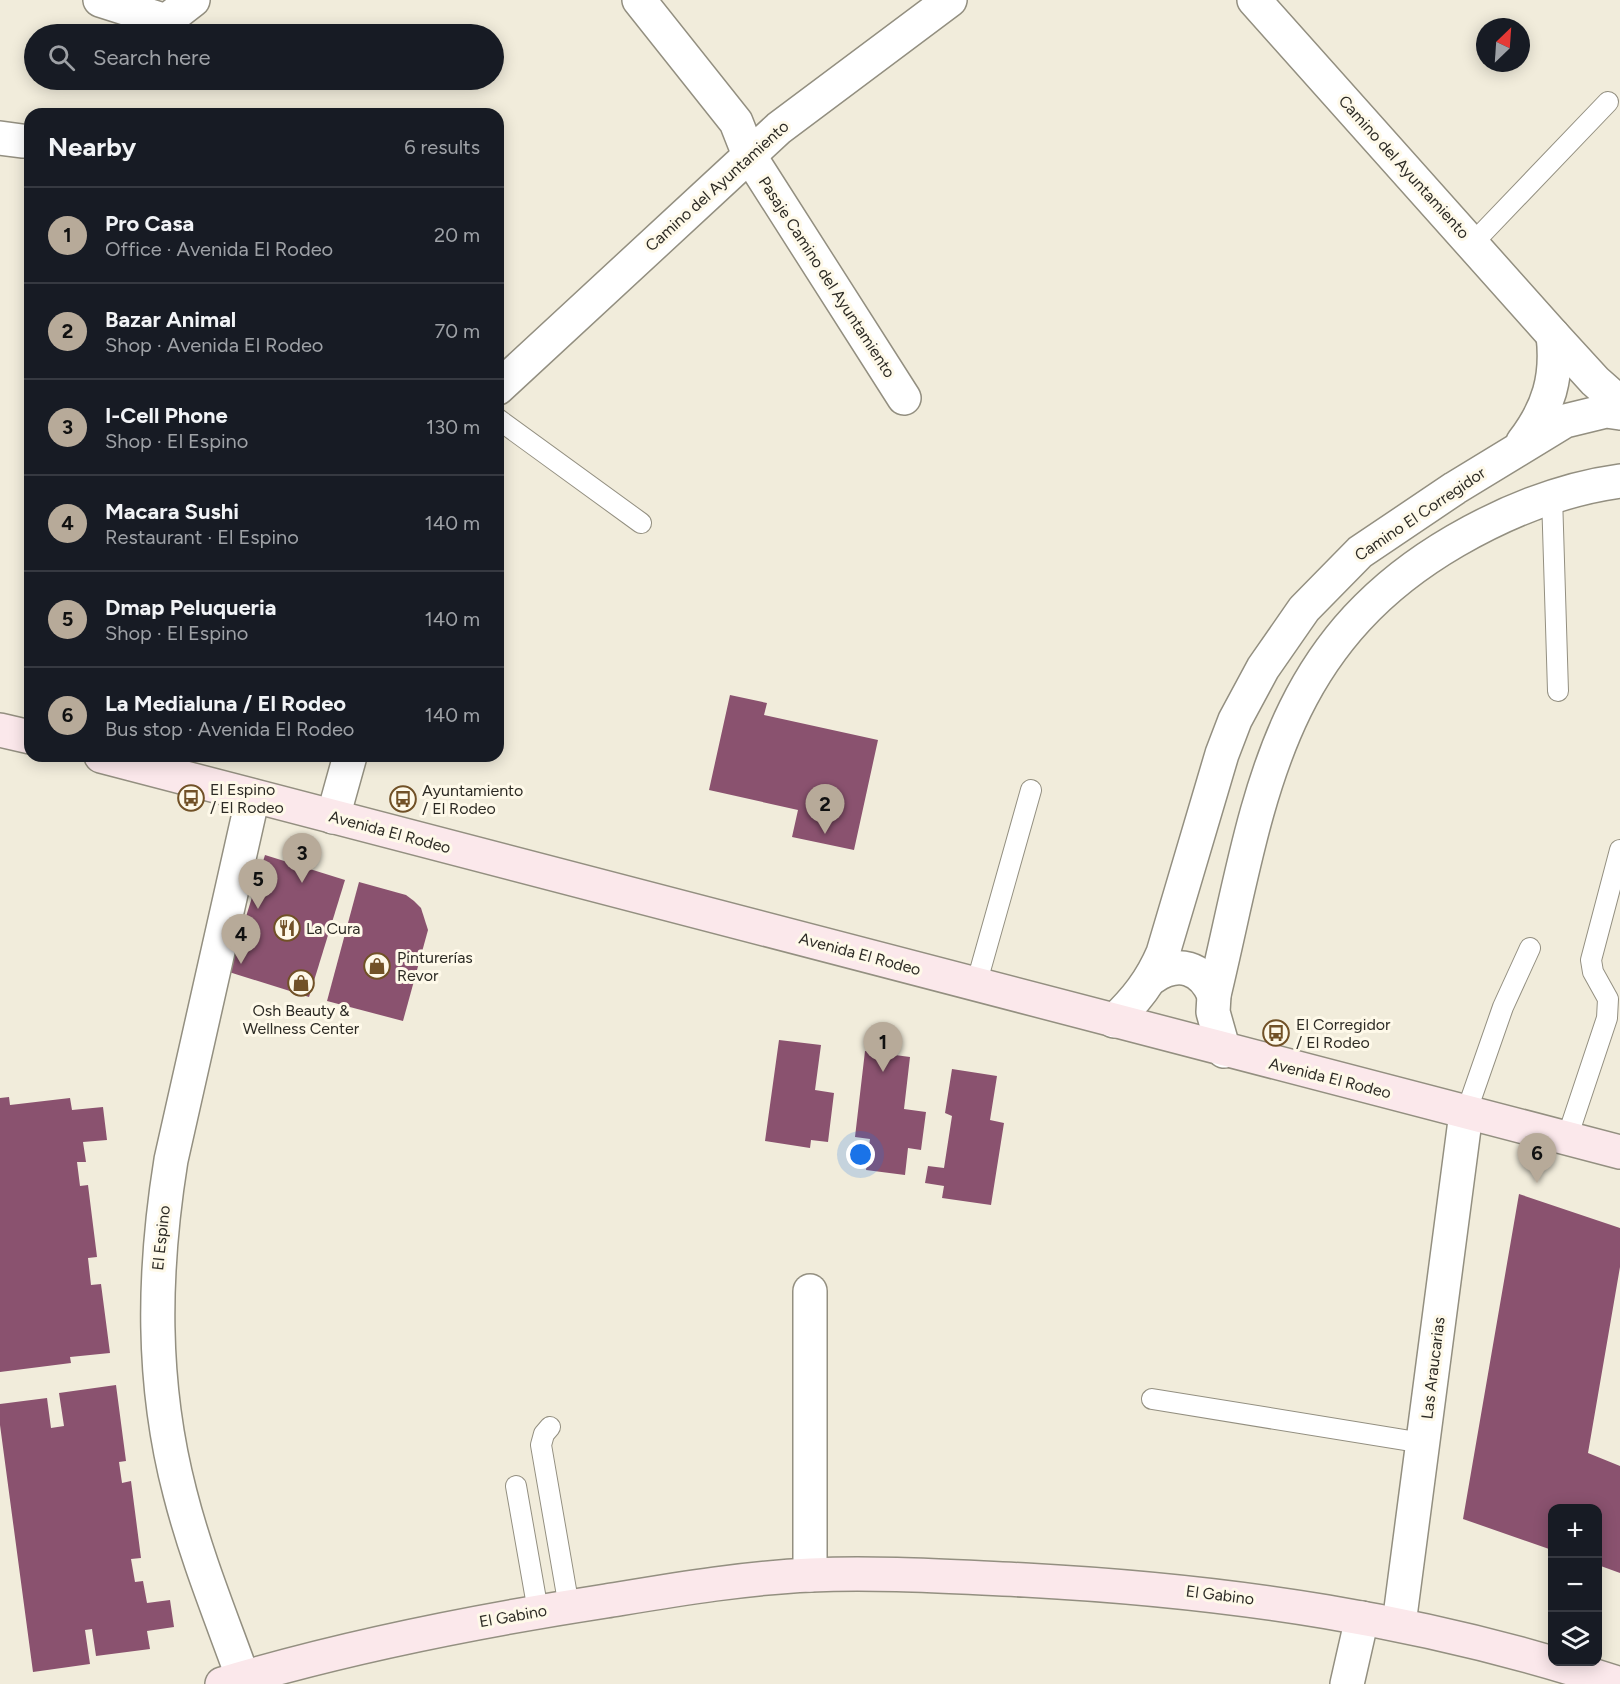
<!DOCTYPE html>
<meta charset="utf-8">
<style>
:root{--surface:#171b24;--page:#20242c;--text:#f1f3f6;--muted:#9ea1a6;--line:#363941;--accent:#b7aa99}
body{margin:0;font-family:Figtree,sans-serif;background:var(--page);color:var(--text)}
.controls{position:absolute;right:18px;bottom:18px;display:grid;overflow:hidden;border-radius:12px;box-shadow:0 3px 15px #0003}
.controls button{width:54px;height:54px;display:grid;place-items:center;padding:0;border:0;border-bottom:2px solid var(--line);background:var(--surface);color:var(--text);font:30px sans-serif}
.compass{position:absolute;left:1476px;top:18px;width:54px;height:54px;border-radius:50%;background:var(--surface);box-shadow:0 3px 15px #0003;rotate:25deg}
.you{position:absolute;left:861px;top:1155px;width:21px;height:21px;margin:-15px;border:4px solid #fff;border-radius:50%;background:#1a73e8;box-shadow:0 0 0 9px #1a73e833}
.badge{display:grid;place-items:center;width:39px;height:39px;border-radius:50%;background:var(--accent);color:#111;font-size:20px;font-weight:700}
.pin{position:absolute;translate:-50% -50px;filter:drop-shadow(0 2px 3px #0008)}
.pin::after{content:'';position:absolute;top:32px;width:21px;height:18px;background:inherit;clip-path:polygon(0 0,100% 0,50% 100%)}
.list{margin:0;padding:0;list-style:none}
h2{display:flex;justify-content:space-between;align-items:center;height:78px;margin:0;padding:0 24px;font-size:26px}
h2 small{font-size:20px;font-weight:400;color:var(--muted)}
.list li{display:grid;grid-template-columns:39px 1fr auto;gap:18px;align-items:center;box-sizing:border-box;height:96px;padding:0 24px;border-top:2px solid var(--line)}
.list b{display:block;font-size:22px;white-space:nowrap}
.list p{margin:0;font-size:20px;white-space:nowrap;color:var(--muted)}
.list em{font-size:20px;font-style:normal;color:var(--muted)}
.icon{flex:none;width:33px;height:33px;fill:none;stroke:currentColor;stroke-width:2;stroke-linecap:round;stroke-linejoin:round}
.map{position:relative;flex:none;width:1620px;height:1684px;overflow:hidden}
.search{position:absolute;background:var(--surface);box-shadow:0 3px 15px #0003;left:24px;top:24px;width:480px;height:66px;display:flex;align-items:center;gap:15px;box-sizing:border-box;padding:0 21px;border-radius:33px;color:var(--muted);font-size:22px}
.panel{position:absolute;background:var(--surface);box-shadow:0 3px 15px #0003;left:24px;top:108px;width:480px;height:654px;border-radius:18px}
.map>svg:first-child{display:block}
.building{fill:#8a526f}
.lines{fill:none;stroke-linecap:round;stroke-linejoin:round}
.lane-casing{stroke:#938f80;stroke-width:22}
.street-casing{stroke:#938f80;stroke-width:36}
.secondary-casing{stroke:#938f80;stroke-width:36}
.lane{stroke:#fff;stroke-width:20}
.street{stroke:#fff;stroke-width:33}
.secondary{stroke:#fbe8eb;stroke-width:33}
.labels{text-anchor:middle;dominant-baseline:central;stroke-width:6;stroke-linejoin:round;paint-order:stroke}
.street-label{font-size:16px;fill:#2d2b25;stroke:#fef9e9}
.poi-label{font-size:16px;fill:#2d2b25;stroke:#fef9e9;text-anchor:start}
</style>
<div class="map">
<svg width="1620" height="1684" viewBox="0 0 1620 1684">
<rect width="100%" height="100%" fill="#f1ecdb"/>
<g class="building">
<polygon points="730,695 767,703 764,715 878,740 854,850 792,837 798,810 709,790"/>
<polygon points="265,855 345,880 309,997 229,972"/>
<polygon points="359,882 406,895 414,901 421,908 428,930 403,1021 327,1001"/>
<polygon points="779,1040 821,1045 815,1090 834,1093 828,1142 811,1140 810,1148 765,1141"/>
<polygon points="865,1051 910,1057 904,1109 926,1112 921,1150 908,1148 905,1175 866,1170 870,1139 855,1137"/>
<polygon points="952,1069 997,1076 990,1120 1004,1123 991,1205 942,1198 944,1186 925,1183 928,1166 944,1168 952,1116 945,1113"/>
<polygon points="9,1097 10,1105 70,1098 72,1110 103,1107 107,1140 83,1142 86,1162 77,1162 80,1186 88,1185 97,1257 88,1258 91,1285 101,1284 110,1353 70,1357 71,1363 0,1372 0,1098"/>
<polygon points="1519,1194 1620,1228 1620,1267 1588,1453 1620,1466 1620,1573 1598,1565 1598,1508 1552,1508 1552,1550 1463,1519"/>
<polygon points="116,1385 126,1461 119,1462 122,1483 131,1481 141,1558 131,1559 135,1582 143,1581 147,1603 170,1600 174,1627 147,1631 150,1649 96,1656 92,1629 85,1630 90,1664 33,1672 0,1425 0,1404 47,1398 51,1428 64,1426 59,1393"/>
</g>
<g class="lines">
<g class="lane-casing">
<g id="lane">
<polyline points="1473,243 1608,102"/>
<polyline points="498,419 641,523"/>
<polyline points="1552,496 1558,691"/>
<polyline points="976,985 1031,790"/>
<polyline points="1466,1113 1503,1007 1530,948"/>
<polyline points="1567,1138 1607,1018 1608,999 1593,972 1591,960 1620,850"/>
<polyline points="1152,1399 1423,1443"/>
<polyline points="550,1427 544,1434 541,1445 569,1607"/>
<polyline points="516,1486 538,1611"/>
</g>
</g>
<g class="street-casing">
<g id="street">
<polyline points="100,0 166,21 193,0"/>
<polyline points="639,0 736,122 749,155 904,398"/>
<polyline points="1254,0 1553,335 1595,381 1620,403"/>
<polyline points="0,138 22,141"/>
<polyline points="498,388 779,128 950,0"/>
<path d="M1523,442C1549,408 1558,377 1553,335"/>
<polyline points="333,817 350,756"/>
<path d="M1153,977C1178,960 1202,967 1214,995"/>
<path d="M1114,1021C1136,1000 1151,981 1163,953L1222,754L1235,720L1263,668L1304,609L1360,552L1455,488L1565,421L1606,411L1620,413"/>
<path d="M1224,1051L1213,1012L1214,995C1259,807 1271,648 1455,541C1507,511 1561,489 1620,481"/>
<polyline points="810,1575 810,1291"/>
<polyline points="1399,1624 1466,1113"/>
<path d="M243,1678C221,1617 196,1556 180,1493C151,1382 153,1272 171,1160L253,796"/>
<polyline points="1347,1684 1362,1618"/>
</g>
</g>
<g class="secondary-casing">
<g id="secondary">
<polyline points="0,730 30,737"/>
<polyline points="101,756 1620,1152"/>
<path d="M222,1684C348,1646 476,1621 606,1601C673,1590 742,1578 811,1575C882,1572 954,1577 1025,1580C1229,1591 1426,1619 1620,1684"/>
</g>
</g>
<use href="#lane" class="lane"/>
<use href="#street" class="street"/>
<use href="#secondary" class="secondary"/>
</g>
<defs>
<g id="bus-ring" transform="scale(1.35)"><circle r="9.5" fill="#fef9e9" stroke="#715127" stroke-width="1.5"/><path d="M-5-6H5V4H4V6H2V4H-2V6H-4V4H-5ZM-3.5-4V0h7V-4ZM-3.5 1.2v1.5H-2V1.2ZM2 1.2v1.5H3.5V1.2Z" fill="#715127"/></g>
<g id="restaurant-ring" transform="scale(1.35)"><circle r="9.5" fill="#fef9e9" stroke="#715127" stroke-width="1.5"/><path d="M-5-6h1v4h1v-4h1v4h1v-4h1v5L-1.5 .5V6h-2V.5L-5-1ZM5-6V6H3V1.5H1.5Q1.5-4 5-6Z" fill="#715127"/></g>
<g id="shop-ring" transform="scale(1.35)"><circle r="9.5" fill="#fef9e9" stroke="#715127" stroke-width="1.5"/><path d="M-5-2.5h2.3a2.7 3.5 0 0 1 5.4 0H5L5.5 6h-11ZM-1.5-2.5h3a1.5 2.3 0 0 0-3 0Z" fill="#715127"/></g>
</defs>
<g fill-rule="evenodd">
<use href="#bus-ring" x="191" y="798"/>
<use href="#bus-ring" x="403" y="799"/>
<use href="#restaurant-ring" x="287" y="928"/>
<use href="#shop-ring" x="377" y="966"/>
<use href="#shop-ring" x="301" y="983"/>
<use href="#bus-ring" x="1276" y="1033"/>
</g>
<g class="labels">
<g class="street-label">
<text transform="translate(1404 167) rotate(48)">Camino del Ayuntamiento</text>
<text transform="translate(717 186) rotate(-42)">Camino del Ayuntamiento</text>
<text transform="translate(827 277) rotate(57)">Pasaje Camino del Ayuntamiento</text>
<text transform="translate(1420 514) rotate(-34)">Camino El Corregidor</text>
<text transform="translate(390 832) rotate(15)">Avenida El Rodeo</text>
<text transform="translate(860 954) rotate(15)">Avenida El Rodeo</text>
<text transform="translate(1330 1078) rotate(14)">Avenida El Rodeo</text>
<text transform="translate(161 1238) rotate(-84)">El Espino</text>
<text transform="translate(1433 1368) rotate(-83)">Las Araucarias</text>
<text transform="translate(1220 1595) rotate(7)">El Gabino</text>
<text transform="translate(513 1616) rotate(-10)">El Gabino</text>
</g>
<g class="poi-label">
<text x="210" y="789">El Espino<tspan x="210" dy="18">/ El Rodeo</tspan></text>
<text x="422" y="790">Ayuntamiento<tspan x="422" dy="18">/ El Rodeo</tspan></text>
<text x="306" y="928">La Cura</text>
<text x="397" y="957">Pinturerías<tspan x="397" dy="18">Revor</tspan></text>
<text x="301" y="1010" text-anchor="middle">Osh Beauty &amp;<tspan x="301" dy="18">Wellness Center</tspan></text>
<text x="1296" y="1024">El Corregidor<tspan x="1296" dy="18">/ El Rodeo</tspan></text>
</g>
</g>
</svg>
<div class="controls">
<button>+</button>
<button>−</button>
<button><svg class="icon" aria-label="layers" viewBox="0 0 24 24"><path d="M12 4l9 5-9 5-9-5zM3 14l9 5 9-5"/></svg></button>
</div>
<svg class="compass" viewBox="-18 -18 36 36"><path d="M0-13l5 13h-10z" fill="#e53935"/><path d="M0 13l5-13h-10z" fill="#9ea1a6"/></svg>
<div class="you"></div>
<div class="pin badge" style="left:883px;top:1072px">1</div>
<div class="pin badge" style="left:825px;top:834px">2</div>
<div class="pin badge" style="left:302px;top:883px">3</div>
<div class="pin badge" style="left:241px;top:964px">4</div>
<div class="pin badge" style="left:258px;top:909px">5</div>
<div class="pin badge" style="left:1537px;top:1183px">6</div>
<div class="search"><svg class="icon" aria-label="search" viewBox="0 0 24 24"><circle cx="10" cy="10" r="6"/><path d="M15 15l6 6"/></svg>Search here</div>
<section class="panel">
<h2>Nearby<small>6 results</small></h2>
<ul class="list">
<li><span class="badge">1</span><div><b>Pro Casa</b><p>Office · Avenida El Rodeo</p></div><em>20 m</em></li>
<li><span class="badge">2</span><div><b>Bazar Animal</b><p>Shop · Avenida El Rodeo</p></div><em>70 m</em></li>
<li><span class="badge">3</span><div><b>I-Cell Phone</b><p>Shop · El Espino</p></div><em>130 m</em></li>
<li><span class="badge">4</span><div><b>Macara Sushi</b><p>Restaurant · El Espino</p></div><em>140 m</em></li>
<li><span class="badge">5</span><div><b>Dmap Peluqueria</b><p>Shop · El Espino</p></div><em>140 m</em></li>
<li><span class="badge">6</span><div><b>La Medialuna / El Rodeo</b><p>Bus stop · Avenida El Rodeo</p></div><em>140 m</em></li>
</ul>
</section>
</div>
